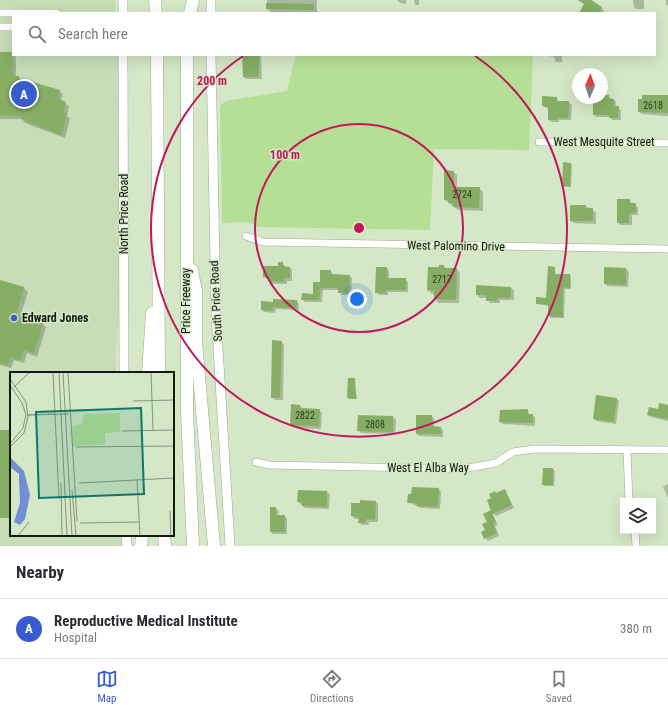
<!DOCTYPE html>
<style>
:root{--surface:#fff;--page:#f7f7f7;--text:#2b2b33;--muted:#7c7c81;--line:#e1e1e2;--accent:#385ccd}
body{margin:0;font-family:"Roboto Condensed",sans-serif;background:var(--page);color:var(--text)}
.controls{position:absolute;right:12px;bottom:12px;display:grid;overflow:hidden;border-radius:0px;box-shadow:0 4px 16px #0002}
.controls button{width:36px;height:36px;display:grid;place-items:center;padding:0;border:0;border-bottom:1px solid var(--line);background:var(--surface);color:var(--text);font:20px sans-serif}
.compass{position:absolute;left:572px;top:68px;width:36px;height:36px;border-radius:50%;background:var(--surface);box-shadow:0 4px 16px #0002;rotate:2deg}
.you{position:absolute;left:357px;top:299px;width:14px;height:14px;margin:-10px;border:3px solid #fff;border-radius:50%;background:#1a73e8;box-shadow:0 0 0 6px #1a73e833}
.badge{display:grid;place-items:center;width:26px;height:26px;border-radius:50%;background:var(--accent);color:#fff;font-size:13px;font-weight:700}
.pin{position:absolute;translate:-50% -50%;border:2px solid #fff;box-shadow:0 1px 4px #0006}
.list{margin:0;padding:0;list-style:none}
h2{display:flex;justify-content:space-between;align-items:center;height:52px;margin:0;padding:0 16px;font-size:17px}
h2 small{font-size:13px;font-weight:400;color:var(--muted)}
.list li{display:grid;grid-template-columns:26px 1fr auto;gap:12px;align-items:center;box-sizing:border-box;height:60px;padding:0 16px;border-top:1px solid var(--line)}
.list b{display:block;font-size:15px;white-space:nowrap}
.list p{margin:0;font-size:13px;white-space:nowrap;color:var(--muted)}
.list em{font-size:13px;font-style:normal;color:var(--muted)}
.icon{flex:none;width:22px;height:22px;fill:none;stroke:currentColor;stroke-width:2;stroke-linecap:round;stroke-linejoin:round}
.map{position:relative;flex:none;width:668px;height:546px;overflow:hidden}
.search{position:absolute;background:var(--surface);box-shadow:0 4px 16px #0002;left:12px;right:12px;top:12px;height:44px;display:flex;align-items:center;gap:10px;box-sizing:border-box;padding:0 14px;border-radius:0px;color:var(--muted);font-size:15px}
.sheet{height:112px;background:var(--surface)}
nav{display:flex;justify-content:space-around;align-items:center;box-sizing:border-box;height:56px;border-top:1px solid var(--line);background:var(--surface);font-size:11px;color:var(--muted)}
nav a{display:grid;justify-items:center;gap:2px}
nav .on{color:var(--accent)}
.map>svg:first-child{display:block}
.built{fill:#c6ddb7}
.green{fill:#b6df96}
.shadow{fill:#0003}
.building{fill:#86ae65}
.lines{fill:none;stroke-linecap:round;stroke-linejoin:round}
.street-casing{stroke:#9bac8e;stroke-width:8}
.secondary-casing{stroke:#9bac8e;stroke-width:10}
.highway-casing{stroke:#9bac8e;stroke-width:13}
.street{stroke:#fff;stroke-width:7}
.secondary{stroke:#fff;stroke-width:9}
.highway{stroke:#fff;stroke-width:12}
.ring{fill:none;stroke:#c2185b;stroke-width:2}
.poi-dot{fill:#385ccd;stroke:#d4e7c6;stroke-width:1.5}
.labels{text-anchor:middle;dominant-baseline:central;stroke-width:3;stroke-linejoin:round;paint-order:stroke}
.number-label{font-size:10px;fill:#303f24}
.street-label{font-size:12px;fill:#131a0e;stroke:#d4e7c6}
.poi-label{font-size:12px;font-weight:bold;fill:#131a0e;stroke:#d4e7c6;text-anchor:start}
.inset-road{fill:none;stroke:#87957c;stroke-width:1}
.view{fill:#0f766e;fill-opacity:0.15;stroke:#0f766e;stroke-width:2}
.inset-edge{fill:none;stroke:#131a0e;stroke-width:2}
.centre{fill:#c2185b;stroke:#d4e7c6;stroke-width:2}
.ring-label{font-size:12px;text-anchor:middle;font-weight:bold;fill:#c2185b;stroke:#d4e7c6;stroke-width:3;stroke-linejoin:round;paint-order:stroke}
</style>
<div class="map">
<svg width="668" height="546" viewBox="0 0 668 546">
<rect width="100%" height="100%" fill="#d4e7c6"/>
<polygon class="built" points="0,0 115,0 116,13 13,13 13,55 118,55 119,316 116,350 116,373 11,373 11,535 121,535 121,546 0,546"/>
<path class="green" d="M296,55H533L529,150L434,149L430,230L258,227C249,219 234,224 222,223L220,106L226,101L287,91Z"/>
<g class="shadow">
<polygon points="267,0 317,0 317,13 271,12 267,8"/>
<polygon points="397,0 406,0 406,4 400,3"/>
<polygon points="414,0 419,0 419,5 415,5"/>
<polygon points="579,0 591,0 604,10 602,13 582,13 585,4"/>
<polygon points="633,0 644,0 644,9 636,9 634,7"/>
<polygon points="666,0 668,0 668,6 666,4"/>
<polygon points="0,53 13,54 16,57 16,77 22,80 59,91 63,94 60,101 69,106 67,116 70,118 65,138 25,123 22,119 0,119"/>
<polygon points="244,55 261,55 262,79 246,79 244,77"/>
<polygon points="542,55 562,55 562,62 556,62 554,57"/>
<rect x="585" y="55" width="13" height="1"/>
<polygon points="602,96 608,96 616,102 616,107 621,110 621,120 613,120 610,117 596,117 594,114 594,98 602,98"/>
<polygon points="668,96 668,116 642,114 639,112"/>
<polygon points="556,98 559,102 569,102 572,105 571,120 559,120 559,122 552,122 549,120 549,109 543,106"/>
<polygon points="571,164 572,165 571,187 565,187 563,186"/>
<polygon points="453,172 457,175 457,188 479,188 483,192 483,211 458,210 445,200"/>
<polygon points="629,200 632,204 638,207 638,215 632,215 632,225 620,225 618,222"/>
<polygon points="585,206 596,212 596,224 574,223 571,221"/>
<polygon points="283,263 286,268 290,268 292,270 292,281 287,281 287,284 272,284 269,279 264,277"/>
<polygon points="444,266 446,269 457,269 460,273 459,303 438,303 435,299 435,294 432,294 428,290"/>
<polygon points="387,268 389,271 389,279 405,279 408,282 408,292 388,292 388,295 379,295 376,292"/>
<polygon points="554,268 556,275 570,275 571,277 571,289 565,289 564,318 551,318 549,316 549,306 537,303 547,299"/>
<polygon points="626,269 629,272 628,287 607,286 605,283"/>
<polygon points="331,271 333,275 349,276 352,278 351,295 341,295 339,290 323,290 322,302 305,302 302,299 314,295"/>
<polygon points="0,281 24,288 28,292 20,317 42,324 46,327 37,357 27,353 24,363 14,360 11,368 0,365"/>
<polygon points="477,286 511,288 514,290 514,300 500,300 500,303 490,303 487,298 480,298 477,295"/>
<polygon points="297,301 299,304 299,310 276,309 275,313 264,312 262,310"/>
<polygon points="281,342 284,344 283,400 275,400 272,397"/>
<polygon points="354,379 357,399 349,399 348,398"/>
<polygon points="617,399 619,401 616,424 596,421 594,419"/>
<polygon points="300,406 303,408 319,410 322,413 321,429 294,428 291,425"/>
<polygon points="668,406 668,421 651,417 648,415"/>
<polygon points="527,410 530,415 535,417 535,426 503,424 500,422"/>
<polygon points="431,416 434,418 434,427 441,428 443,430 443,437 419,436 417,434"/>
<polygon points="393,417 396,420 395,434 361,433 358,430"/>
<polygon points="553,469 555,471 554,486 545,486 543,484"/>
<polygon points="668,484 668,498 663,487"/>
<polygon points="439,489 441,492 440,509 421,508 408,502"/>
<polygon points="505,491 514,508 496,516 493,513 495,492 497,494"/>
<polygon points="327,492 330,494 329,509 305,508 298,502"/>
<polygon points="376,502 378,504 378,522 369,522 368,525 362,525 359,522 360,519 355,519 352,516"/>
<polygon points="276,508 279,511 278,516 285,516 287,519 287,534 273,534 271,531"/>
<polygon points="490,511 498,525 495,526 499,536 488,541 485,538"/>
</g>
<g class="building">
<polygon points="578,0 591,0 602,7 598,13 579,13 584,4"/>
<polygon points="266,3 314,4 314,10 266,9"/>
<polygon points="0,52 13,52 13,76 19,76 19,78 60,90 57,98 66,102 64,112 67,114 61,135 21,119 22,116 0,115"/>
<polygon points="242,55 259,55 259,77 243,77"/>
<polygon points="602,95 609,95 609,99 614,99 614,106 619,106 618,118 609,118 609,115 593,115 593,98 602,98"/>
<polygon points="642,95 668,95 668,113 638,112 638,99 642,99"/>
<polygon points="542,96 557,97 557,101 569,101 569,118 557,118 557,120 548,120 548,107 542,106"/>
<polygon points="563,162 571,163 570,186 562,186"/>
<polygon points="444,170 454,171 454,187 480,187 479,208 453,207 453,203 448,203 448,200 444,200"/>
<polygon points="617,199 630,199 630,203 636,203 636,213 629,213 629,223 617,223"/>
<polygon points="570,205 586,205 586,208 593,208 593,221 570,221"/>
<polygon points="278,262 283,262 283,266 290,267 290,278 285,278 284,282 268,281 268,277 263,277 263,266 278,266"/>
<polygon points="439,265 444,265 444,268 457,268 456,300 434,299 434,291 427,290 428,267 439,267"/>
<polygon points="548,266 555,267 555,274 570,274 570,288 563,287 563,317 548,316 548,305 536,304 536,297 546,298"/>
<polygon points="376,267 387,267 387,278 406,278 406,290 386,290 385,293 375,293"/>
<polygon points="604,267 626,268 626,285 604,284"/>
<polygon points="320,270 331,270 331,274 350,275 349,293 338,293 338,288 321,288 319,300 301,300 302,293 313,294 313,282 320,282"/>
<polygon points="0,280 24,287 16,315 43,323 34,353 23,350 20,360 10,357 8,365 0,363"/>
<polygon points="476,285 511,287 511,298 497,298 497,301 486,301 486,295 476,295"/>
<polygon points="273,299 297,300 297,308 273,307 273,311 261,310 261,301 273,302"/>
<polygon points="272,340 282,341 280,398 271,398"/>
<polygon points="348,378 355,378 356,399 347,398"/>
<polygon points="596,395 617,398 614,422 593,419"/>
<polygon points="659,403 668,405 668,419 647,415 649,407 658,409"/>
<polygon points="291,404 300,405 300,408 320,409 319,426 290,425"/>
<polygon points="528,409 528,414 533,414 533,423 499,422 500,410"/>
<polygon points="358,415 393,416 393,432 357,431"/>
<polygon points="416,415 432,415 432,426 441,427 441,434 416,434"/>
<rect x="0" y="430" width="11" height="88"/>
<polygon points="543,468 553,468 553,485 542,485"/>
<polygon points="412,487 439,488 438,507 417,506 417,503 407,503 408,494 411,494"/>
<polygon points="505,489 512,505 492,514 487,500 491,498 489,494 495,491 496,493"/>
<polygon points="298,490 327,491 327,507 302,506 302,502 297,502"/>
<polygon points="360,500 376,501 375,520 366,519 366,523 358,523 359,517 351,516 351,503 360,503"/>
<polygon points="270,507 276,507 276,515 285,515 285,532 270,532"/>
<polygon points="491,510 496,522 493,523 497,533 484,539 481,532 485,530 482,524 487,522 483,514"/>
</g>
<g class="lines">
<g class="street-casing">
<g id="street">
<polyline points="0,13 57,13"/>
<polyline points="0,27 13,27"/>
<polyline points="539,142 668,143"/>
<polyline points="246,236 263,242 668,249"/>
<polyline points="627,450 629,501"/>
<polyline points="256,462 270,465 463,469 496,463 513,452 534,449 668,450"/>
<polyline points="635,531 636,546"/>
</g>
</g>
<g class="secondary-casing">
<g id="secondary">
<polyline points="123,0 123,13"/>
<polyline points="211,0 211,13"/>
<polyline points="123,55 124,373"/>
<polyline points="211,55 216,314 230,546"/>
<polyline points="126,535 127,546"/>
</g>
</g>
<g class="highway-casing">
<g id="highway">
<polyline points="155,0 156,13"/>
<polyline points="190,13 193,0"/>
<polyline points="157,55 159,373"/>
<polyline points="187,55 187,412 193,546"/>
<polyline points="192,270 196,291 196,342 214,546"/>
<polyline points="148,373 152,313"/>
<polyline points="164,535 165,546"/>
<polyline points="141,546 142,535"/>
</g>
</g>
<use href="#street" class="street"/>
<use href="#secondary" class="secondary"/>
<use href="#highway" class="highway"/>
</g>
<g class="ring">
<circle cx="359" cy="228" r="104"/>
<path d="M475 56A208 208 0 1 1 243 56"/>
</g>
<circle class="poi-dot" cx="14" cy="318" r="4"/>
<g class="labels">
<g class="number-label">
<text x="653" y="105">2618</text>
<text x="462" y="194">2724</text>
<text x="442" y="279">2717</text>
<text x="305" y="415">2822</text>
<text x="375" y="424">2808</text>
</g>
<g class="street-label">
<text x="604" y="142">West Mesquite Street</text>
<text transform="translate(124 214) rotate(-90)">North Price Road</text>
<text transform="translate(456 246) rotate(1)">West Palomino Drive</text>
<text transform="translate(186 301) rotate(-90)">Price Freeway</text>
<text transform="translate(216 301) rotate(-93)">South Price Road</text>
<text x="428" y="468">West El Alba Way</text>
</g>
<g class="poi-label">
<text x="22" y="318">Edward Jones</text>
</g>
</g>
<g transform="translate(10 372)">
<rect width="164" height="164" fill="#d4e7c6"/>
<path d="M110,41V60L95,61V73L62,74V54L72,52L74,42Z" fill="#b6df96"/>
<path d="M0,85L14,99L20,123L15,147L10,153L4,150L10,131L9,107V102L0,95Z" fill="#728fd5"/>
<path class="inset-road" d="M43,0L49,127M49,0L57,164M53,0L62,164M58,0L67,149M141,0L143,58M0,7L16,30L18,45L14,61L0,75M0,13L12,31L16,43L13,56L0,72M4,15L20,0M123,29L164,28M17,43L59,42M17,43L45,42M112,59L164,58M66,75L164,74M127,107L130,164M51,111L52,164M69,111L164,106M62,118L66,164M160,139L161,164M70,151L130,150M8,164L19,150"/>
<path class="view" d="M131,36L134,122L29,126L26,40Z"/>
<rect width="164" height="164" class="inset-edge"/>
</g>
<circle cx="359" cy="228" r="6" class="centre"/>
<g class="ring-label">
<text x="212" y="85">200 m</text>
<text x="285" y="159">100 m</text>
</g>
</svg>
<div class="controls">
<button><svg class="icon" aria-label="layers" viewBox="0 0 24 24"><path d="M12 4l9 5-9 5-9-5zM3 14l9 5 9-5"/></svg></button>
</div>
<svg class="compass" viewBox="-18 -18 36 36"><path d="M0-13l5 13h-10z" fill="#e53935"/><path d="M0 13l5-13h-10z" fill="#7c7c81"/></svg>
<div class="you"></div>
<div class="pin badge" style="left:24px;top:94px">A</div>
<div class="search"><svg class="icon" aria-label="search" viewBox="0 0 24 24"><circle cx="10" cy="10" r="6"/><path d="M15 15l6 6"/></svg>Search here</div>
</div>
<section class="sheet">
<h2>Nearby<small></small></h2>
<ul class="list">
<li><span class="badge">A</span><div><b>Reproductive Medical Institute</b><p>Hospital</p></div><em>380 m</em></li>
</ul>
</section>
<nav>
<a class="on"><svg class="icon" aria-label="map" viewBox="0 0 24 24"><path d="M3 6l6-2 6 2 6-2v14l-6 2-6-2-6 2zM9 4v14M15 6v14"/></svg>Map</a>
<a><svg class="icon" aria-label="directions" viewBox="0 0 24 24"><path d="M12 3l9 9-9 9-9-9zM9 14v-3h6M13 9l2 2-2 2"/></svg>Directions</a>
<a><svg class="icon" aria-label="saved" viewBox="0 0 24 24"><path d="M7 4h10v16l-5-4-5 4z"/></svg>Saved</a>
</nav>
